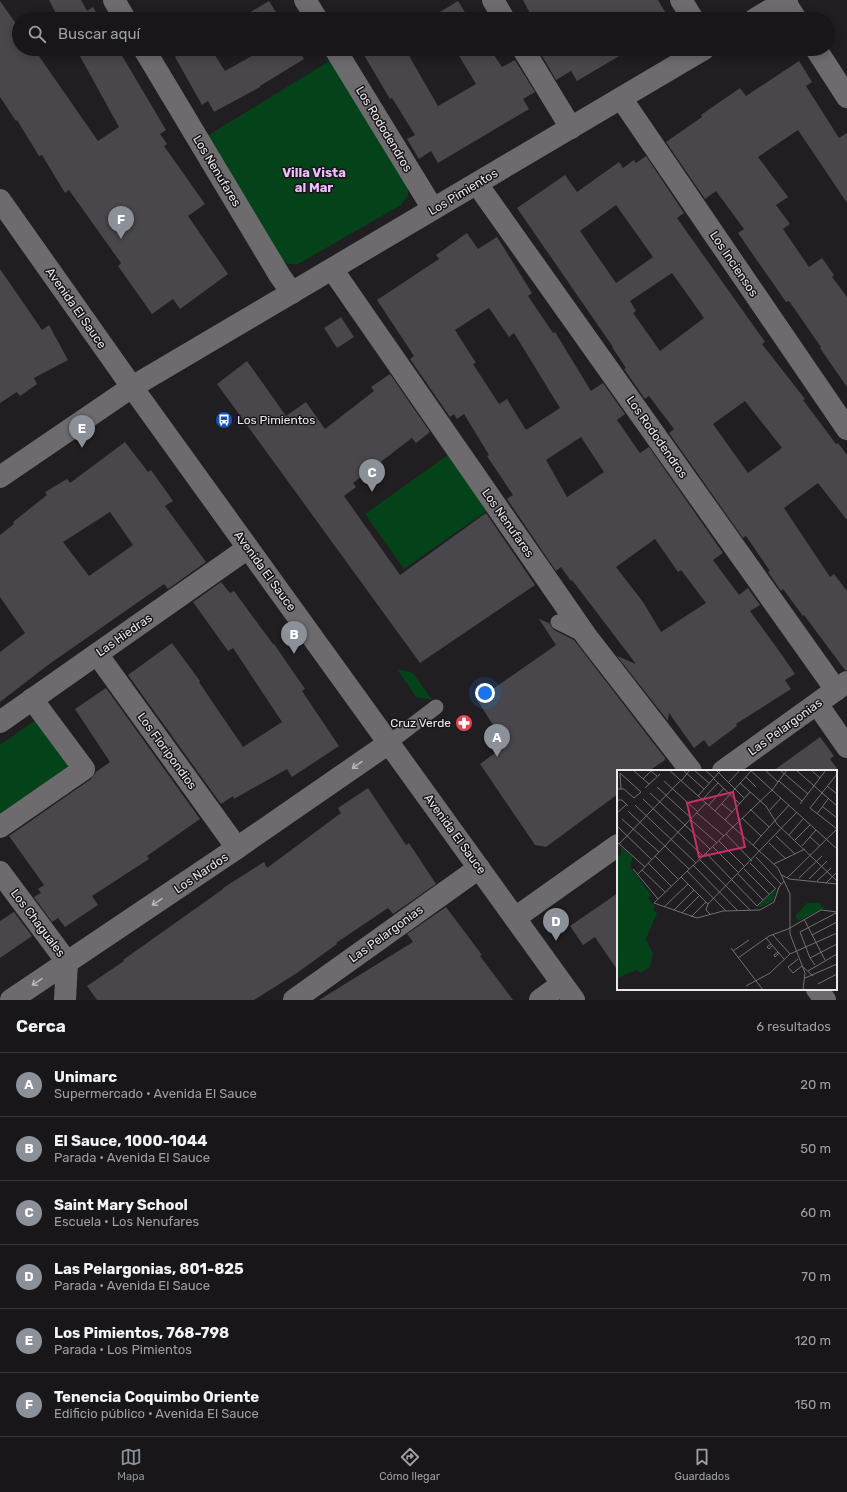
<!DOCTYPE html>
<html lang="es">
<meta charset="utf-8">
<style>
:root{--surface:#181619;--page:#252326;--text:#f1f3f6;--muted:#9f9fa2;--line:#363538;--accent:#8c9099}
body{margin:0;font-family:Rubik,sans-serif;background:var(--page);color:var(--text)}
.you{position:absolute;left:485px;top:693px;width:14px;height:14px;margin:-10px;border:3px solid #fff;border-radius:50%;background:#1a73e8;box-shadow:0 0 0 6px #1a73e833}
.badge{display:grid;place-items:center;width:26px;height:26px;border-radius:50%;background:var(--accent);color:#fff;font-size:13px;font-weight:700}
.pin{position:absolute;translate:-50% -33px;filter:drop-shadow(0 1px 2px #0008)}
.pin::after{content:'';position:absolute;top:21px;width:14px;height:12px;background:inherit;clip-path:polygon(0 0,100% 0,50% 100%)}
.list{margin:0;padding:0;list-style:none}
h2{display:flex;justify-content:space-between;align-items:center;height:52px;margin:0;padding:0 16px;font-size:17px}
h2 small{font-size:13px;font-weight:400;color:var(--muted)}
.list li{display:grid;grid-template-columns:26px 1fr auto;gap:12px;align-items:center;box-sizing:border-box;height:64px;padding:0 16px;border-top:1px solid var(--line)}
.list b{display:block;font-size:15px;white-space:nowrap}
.list p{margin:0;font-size:13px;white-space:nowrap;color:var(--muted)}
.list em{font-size:13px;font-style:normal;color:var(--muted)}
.icon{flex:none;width:22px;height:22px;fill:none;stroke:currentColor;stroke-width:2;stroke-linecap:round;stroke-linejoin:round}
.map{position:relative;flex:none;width:847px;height:1000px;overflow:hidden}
.search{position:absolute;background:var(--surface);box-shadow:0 2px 10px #0003;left:12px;right:12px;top:12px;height:44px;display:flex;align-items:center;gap:10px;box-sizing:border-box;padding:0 14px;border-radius:22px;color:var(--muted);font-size:15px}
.sheet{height:436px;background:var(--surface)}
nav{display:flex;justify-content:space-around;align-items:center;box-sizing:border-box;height:56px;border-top:1px solid var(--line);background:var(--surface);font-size:11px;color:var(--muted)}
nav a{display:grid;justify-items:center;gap:2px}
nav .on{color:var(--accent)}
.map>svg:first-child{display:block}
.green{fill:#044219}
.building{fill:#49474c;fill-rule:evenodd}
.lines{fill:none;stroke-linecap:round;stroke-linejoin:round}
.lane{stroke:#6e6b6f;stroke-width:15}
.street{stroke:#6e6b6f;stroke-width:22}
.secondary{stroke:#6e6b6f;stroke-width:22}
.oneway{stroke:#b8b6b9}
.labels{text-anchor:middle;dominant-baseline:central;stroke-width:3;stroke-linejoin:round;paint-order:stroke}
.street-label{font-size:12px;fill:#eae8ea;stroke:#171518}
.poi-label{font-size:12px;fill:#eae8ea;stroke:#171518;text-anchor:start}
.neighbourhood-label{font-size:13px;font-weight:bold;fill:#f0befc;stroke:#171518}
.inset-road{fill:none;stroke:#716f71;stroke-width:1}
.view{fill:#c62d69;fill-opacity:0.15;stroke:#c62d69;stroke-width:2}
.inset-edge{fill:none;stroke:#eae8ea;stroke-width:2}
</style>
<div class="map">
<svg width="847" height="1000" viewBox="0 0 847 1000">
<rect width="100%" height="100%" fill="#201e21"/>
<g class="green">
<polygon points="331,60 408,184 408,195 401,205 298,264 287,264 278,257 204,138"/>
<polygon points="449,454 488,510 404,569 365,514"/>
<polygon points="397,669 413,673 432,700 416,697"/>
<polygon points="37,719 75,764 0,817 0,745"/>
</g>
<g class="building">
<polygon points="49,0 81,0 87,11 93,7 100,19 59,19"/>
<polygon points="523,0 658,0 667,15 663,17 664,19 533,19"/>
<polygon points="0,1 19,28 19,49 34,49 98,141 119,127 76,49 118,49 166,130 160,134 167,144 164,146 205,204 188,216 228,274 180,309 173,299 152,314 118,266 121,263 69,190 65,193 42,155 39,156 17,120 16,121 0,97"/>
<polygon points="269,1 280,19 245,19 244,16"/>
<polygon points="458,1 469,19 438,19 435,15"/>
<polygon points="188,49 211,49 225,71 264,49 298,49 304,59 260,86 260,87 214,112 208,101 202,105 175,57"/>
<polygon points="375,49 405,49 438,106 476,84 455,49 490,49 502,67 515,60 535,92 523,99 529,109 438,163 431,151 419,159 407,139 415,135 392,98 390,99 364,55"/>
<polygon points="538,49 631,49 577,81 571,71 556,80"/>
<polygon points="799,61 812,82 806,86 839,138 847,133 847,203 798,130 758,157 788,197 776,205 790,224 783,229 809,267 822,258 834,275 832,277 847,297 847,387 820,348 821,347 789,301 786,302 738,233 744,229 716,191 705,199 666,142 702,117 701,115 740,88 746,96"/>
<path d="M646,156L684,213L677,218L765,342L762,344L805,399L803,400L836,444L838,443L847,455V520L818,483L784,508L830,577L834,574L847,591V670H845L804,615L803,616L783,589L781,591L768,572L770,571L746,536L743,538L669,433L674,429L649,396L645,399L624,369L626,368L612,347H613L517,208L565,175L577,192L619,162L623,168L634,160L636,163ZM616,205L653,257L616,283L580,231ZM672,273L704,318L660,351L633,313L636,311L630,301ZM745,401L782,448L748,473L713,424Z"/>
<path d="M467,233L478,249L497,237L532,293L528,296L553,333L555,332L591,391L603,383L625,414L617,420L640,453L649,447L723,553L713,560L739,595L748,588L760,605L750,611L782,655L795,674L785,680L791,689L736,724L737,726L709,747L704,740L694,748L669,713L668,721L617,656L636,664L572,580L571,581L561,567L556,571L507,499L513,495L487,456L489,455L464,414L457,419L454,414L450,417L410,359L414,356L377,300L439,259L436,255ZM489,308L509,337L514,333L560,408L526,430L507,399L499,404L473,364L476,363L455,330ZM581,437L604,472L567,497L546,460ZM655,539L678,572L681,570L706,603L661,632L643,602L616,567Z"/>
<polygon points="0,269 42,330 49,325 68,360 34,378 37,384 20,396 17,392 0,403"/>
<polygon points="341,317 354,337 337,348 324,328"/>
<polygon points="247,361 286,416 306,402 325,429 374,391 371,387 390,374 430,432 416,443 412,438 353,483 356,487 344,496 400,575 486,513 535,585 420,663 217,384"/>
<path d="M125,442L148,472L151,470L173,501L165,506L206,562L168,589L164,584L48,665L0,702V652L25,633L0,597V535L14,524L13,522L47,495L45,492L67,479L70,483ZM110,512L133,545L89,576L63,542Z"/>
<polygon points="221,582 230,593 234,591 273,644 274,644 305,689 302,691 339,746 292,777 287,769 234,799 233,796 221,804 128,675 172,643 200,681 199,682 243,747 282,722 233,648 228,651 193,602"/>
<polygon points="539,619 549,623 554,630 574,640 665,758 665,760 649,771 618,771 618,794 546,847 535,845 480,764 506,745 477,700 556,645"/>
<polygon points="106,688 200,819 147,856 149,859 92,896 98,905 65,927 58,918 52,922 34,897 41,893 38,889 44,885 9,836 91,779 96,772 110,762 75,709"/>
<polygon points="820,737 834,756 830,759 839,771 773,771"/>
<polygon points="368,788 406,845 409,843 436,884 393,914 388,908 336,943 337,944 297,973 254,1000 97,1000 87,986 124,961 123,960 223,889 223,888 264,862 267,868 341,813 338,808"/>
<polygon points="618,893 618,971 595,937 583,945 570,926"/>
<polygon points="446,907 482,955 480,956 513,1000 319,1000 413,942 407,934"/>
<polygon points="14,912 32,936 0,958 0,921"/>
</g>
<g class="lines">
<g class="lane">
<polyline points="558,622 584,635"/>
<polyline points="389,743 436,707"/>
</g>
<g class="street">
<polyline points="114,0 125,19"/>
<polyline points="305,0 317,19"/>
<polyline points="493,0 504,19"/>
<polyline points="681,0 693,19"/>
<polyline points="785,2 796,19"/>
<polyline points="144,49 280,276 292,293"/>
<polyline points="335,49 433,209"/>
<polyline points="523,49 571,128"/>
<polyline points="816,49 847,97"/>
<polyline points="621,98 847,429"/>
<polyline points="477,184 836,690"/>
<polyline points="332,269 587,637 691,771"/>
<polyline points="97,654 237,848"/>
<polyline points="817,704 847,747"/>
<polyline points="0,722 248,548"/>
<polyline points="723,771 847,682"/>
<polyline points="0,827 84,769 32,699"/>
<polyline points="0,872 67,962 65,1000"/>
<polyline points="515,918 618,845"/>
<polyline points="817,989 825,1000"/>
<polyline points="294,1000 479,868"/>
<polyline points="540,1000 562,984"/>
</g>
<g class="secondary">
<polyline points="755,19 787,0"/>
<polyline points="0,200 132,387 574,1000"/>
<polyline points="0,477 132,387 704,49"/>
<polyline points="11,1000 237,848 389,743"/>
</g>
</g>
<defs><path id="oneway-shaft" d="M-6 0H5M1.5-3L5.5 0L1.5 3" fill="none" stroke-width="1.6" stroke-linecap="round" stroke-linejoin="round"/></defs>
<g class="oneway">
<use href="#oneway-shaft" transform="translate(357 765) rotate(145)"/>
<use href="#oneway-shaft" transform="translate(157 902) rotate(146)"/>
<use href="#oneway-shaft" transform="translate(37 982) rotate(146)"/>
</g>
<defs>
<g id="bus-disc" transform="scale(0.9)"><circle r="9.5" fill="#1a4fb4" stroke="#171518"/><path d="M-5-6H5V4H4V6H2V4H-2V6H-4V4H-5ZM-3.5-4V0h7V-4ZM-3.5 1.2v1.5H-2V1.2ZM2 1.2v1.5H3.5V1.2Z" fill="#fff"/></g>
<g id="pharmacy-disc" transform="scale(0.9)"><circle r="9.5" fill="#e0444e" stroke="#171518"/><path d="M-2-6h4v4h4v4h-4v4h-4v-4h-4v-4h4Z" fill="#fff"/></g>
</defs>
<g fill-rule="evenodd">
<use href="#bus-disc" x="224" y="420"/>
<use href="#pharmacy-disc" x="464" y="723"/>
</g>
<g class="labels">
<g class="street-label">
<text transform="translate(384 129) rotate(59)">Los Rododendros</text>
<text transform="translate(217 171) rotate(59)">Los Nenufares</text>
<text transform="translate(463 192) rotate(-31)">Los Pimientos</text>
<text transform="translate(734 264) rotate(56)">Los Inciensos</text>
<text transform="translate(76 308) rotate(55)">Avenida El Sauce</text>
<text transform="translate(657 437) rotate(55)">Los Rododendros</text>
<text transform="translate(508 523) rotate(55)">Los Nenufares</text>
<text transform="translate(265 571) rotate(54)">Avenida El Sauce</text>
<text transform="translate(124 635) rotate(-35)">Las Hiedras</text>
<text transform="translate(785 727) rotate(-36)">Las Pelargonias</text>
<text transform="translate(167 751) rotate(54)">Los Floripondios</text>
<text transform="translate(455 834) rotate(54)">Avenida El Sauce</text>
<text transform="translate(201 873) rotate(-34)">Los Nardos</text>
<text transform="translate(38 923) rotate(53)">Los Chaguales</text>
<text transform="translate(386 934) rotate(-36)">Las Pelargonias</text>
</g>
<g class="poi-label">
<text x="237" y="420">Los Pimientos</text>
<text x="451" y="723" text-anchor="end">Cruz Verde</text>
</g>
<g class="neighbourhood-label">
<text x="314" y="172">Villa Vista<tspan x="314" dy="15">al Mar</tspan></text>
</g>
</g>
<g transform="translate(617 770)">
<rect width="220" height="220" fill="#201e21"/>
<path d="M4,77L16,87L13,97L34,125L31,128L38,137L36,140L40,143L29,169L36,184L33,197L23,203L20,200L0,208V86L4,85ZM159,119L156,131L141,138L140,137ZM190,133H202L207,138L181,151L178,146Z" fill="#044219"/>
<path class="inset-road" d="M16,0L32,14M52,0L116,57L155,20L170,0M66,0L87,19M77,0L92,13M88,0L97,8M99,0L127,28M133,0L220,79M148,0L161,12M163,0L191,24M179,0L220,36M194,0L203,8M3,3L4,19M129,7L139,17M26,9L34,1L40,6M97,9L123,34M47,11L81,42M64,11L73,0M162,11L185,31M112,12L123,0M123,13L149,36L160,54L220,111M210,16L220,24M40,17L75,49M28,18L43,4M0,19H7L17,28L24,22L3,3M33,23L69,56M81,26L104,0M26,29L86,86M0,30H5L11,36M85,30L101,13M105,34L115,42M183,34L209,0M18,35L79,93M91,36L107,18M206,37L220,48M133,39L152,57M153,40L164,28M11,41L72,99M98,41L134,1M0,43L10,34M80,43L107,66M200,44L211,29M125,48L144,66M5,49L42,82M74,50L100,73M108,50L133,22M0,56L35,90M69,56L93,79M220,59L193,38L220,4M109,64L135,91M172,65L186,49M159,66L178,84M193,67L203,76M178,70L193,55M102,71L128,97M0,72L28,97M152,73L169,89M2,74L63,11M136,75L172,35M185,76L199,60M96,77L122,103M89,83L140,136M38,86L61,109M139,87L164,114M82,89L133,140M31,93L54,116M133,93L158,118M157,94L188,79M76,95L121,141M16,99L41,129M127,99L152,124M25,100L48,122M70,101L109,141M121,104L146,130M20,105L89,33M165,105L172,109L220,114M64,107L91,134M170,108L220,59M182,108L205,86M192,109L210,91M167,111L162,117L157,132L143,140L106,141L80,148L37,133L116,57L161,98L173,124V164L188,203L186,220M200,111L214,98M209,113L220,102M140,136L159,118M47,137L71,114M57,140L77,120M65,143L82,126M94,145L89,140L91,134L180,42M74,147L89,132M187,149L208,190M156,165L173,184M195,165L220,152M149,168L167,189M154,174L150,177L152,179L155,176M114,178L146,220M116,181L132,170M161,182L157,185L158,187L162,183M121,188L152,166L171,159L204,140L220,142M193,188L220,174M181,189L171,197L176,203L185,196L196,206M198,195L193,188L183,162L219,143L220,145M191,201L220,184M188,208L220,194M201,214L220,204M129,216L153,203L173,184L220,163"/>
<path class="view" d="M116,22L128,77L82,87L70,33Z"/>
<rect width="220" height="220" class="inset-edge"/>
</g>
</svg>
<div class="you"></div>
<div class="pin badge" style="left:497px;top:757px">A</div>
<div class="pin badge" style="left:294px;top:654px">B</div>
<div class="pin badge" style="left:372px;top:492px">C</div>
<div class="pin badge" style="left:556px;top:941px">D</div>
<div class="pin badge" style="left:82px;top:448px">E</div>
<div class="pin badge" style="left:121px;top:239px">F</div>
<div class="search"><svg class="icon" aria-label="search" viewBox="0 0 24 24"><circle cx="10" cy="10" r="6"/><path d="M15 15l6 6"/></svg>Buscar aquí</div>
</div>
<section class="sheet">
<h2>Cerca<small>6 resultados</small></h2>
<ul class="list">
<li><span class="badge">A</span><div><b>Unimarc</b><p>Supermercado · Avenida El Sauce</p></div><em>20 m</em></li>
<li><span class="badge">B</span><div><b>El Sauce, 1000-1044</b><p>Parada · Avenida El Sauce</p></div><em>50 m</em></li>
<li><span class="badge">C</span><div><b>Saint Mary School</b><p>Escuela · Los Nenufares</p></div><em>60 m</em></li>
<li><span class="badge">D</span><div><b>Las Pelargonias, 801-825</b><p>Parada · Avenida El Sauce</p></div><em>70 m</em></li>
<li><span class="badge">E</span><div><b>Los Pimientos, 768-798</b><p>Parada · Los Pimientos</p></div><em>120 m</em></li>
<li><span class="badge">F</span><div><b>Tenencia Coquimbo Oriente</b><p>Edificio público · Avenida El Sauce</p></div><em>150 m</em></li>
</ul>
</section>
<nav>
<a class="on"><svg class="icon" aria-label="map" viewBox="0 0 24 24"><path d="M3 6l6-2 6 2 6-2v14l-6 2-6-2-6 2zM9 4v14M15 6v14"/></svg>Mapa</a>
<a><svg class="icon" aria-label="directions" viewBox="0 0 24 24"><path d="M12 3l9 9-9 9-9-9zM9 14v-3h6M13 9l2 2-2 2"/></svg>Cómo llegar</a>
<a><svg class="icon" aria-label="saved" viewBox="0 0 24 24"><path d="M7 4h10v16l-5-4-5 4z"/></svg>Guardados</a>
</nav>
